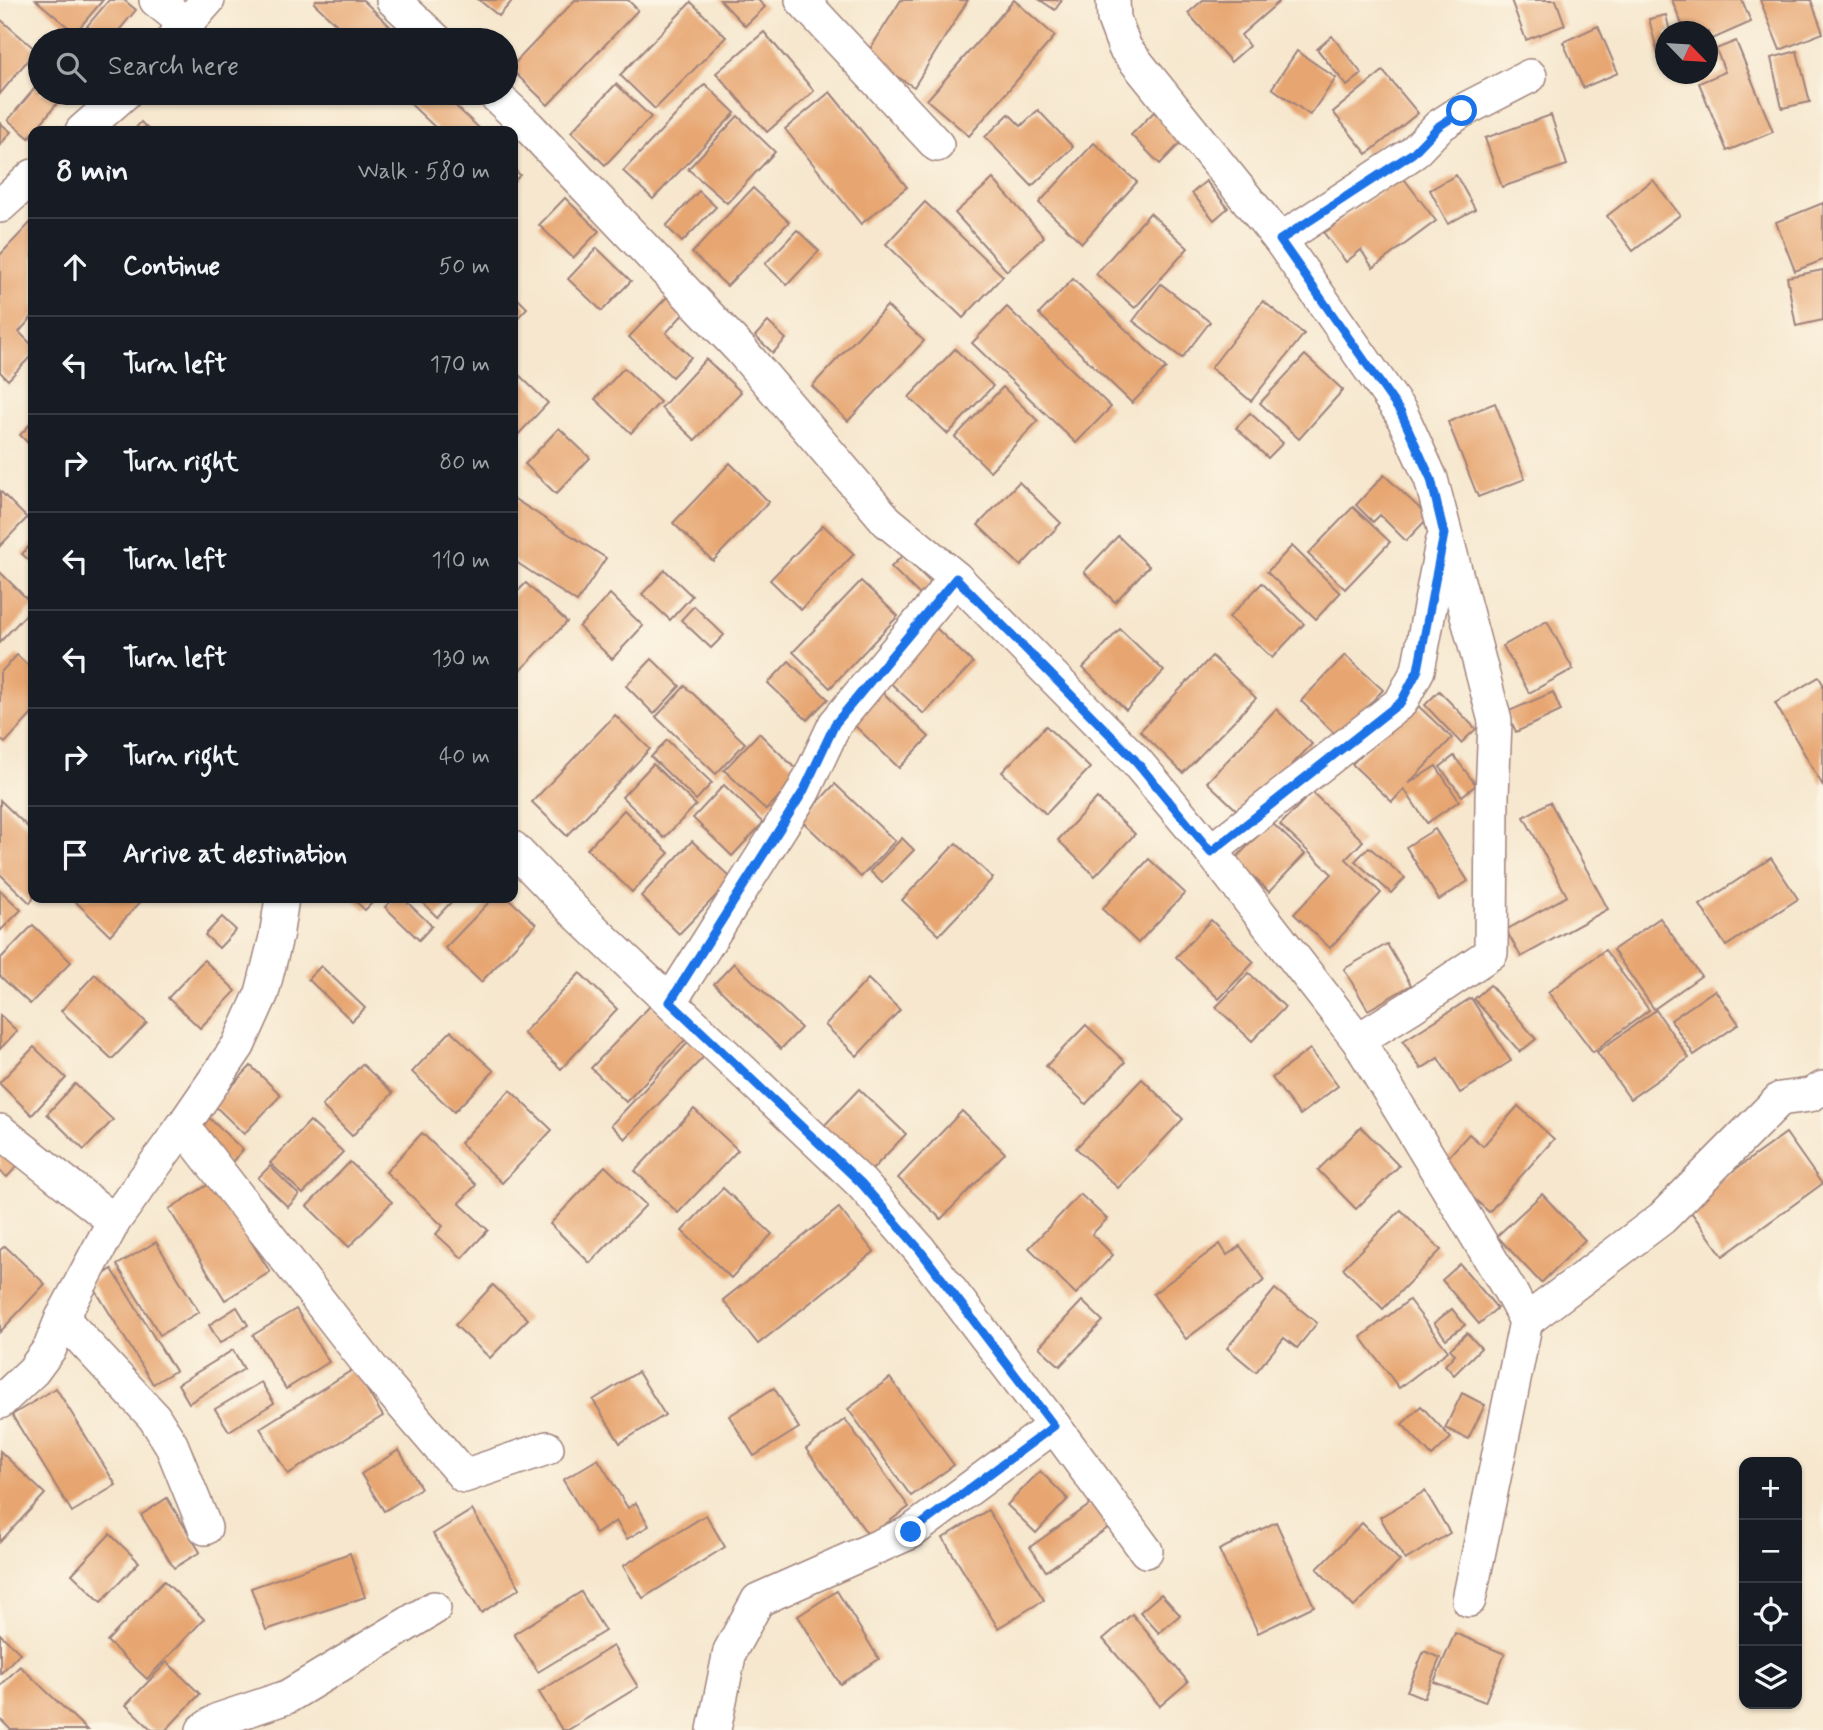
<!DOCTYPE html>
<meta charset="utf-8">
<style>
:root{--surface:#171b24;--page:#20242c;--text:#f1f3f6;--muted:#9ea1a6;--line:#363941}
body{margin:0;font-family:Mynerve,sans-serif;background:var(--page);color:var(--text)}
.controls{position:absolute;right:21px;bottom:21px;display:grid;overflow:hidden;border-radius:14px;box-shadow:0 2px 5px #0004}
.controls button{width:63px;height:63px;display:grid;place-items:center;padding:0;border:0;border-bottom:2px solid var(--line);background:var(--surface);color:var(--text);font:35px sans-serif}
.compass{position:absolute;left:1655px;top:21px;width:63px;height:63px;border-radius:50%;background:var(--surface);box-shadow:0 2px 5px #0004;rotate:115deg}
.stop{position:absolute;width:21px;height:21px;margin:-16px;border:5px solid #1a73e8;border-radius:50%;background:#fff}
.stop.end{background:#1a73e8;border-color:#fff;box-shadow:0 2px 7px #0008}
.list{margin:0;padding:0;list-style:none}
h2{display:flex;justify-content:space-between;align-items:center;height:91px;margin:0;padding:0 28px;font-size:30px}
h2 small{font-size:23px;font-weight:400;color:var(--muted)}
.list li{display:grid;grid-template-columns:46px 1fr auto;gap:21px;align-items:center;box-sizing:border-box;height:98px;padding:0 28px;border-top:2px solid var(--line)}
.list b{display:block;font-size:26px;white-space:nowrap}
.list em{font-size:23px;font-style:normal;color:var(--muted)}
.icon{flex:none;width:38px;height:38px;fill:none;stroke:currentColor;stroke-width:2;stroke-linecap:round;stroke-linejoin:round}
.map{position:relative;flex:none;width:1823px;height:1730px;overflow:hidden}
.search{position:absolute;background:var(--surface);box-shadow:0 2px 5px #0004;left:28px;top:28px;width:490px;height:77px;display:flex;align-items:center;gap:18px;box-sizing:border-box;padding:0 24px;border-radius:38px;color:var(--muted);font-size:26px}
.panel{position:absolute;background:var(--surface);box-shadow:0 2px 5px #0004;left:28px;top:126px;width:490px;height:777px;border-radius:14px}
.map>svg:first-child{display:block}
.building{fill:#e7a671}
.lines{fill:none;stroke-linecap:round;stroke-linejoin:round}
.minor-casing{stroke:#a0837c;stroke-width:36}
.minor{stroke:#fff;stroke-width:33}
.route{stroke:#1a73e8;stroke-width:9}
</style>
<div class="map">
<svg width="1823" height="1730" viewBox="0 0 1823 1730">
<rect width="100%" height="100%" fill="#fcf5e5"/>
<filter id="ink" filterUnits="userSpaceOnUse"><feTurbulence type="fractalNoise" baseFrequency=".0143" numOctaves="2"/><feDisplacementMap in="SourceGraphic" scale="14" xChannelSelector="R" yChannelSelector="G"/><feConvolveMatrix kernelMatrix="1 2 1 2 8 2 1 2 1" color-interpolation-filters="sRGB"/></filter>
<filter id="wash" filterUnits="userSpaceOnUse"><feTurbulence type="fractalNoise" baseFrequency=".00686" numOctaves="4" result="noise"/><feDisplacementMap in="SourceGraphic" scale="28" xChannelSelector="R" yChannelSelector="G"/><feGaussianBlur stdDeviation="1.57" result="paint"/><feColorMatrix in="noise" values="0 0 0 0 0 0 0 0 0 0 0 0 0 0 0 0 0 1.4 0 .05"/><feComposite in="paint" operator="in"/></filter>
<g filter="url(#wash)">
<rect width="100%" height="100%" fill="#f6e7ce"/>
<g id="blocks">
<g class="building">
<polygon points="36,0 103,0 75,33"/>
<polygon points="109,0 124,0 136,10 111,40 104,40 87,26"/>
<polygon points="316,0 363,0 395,31 386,40 353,40 314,3"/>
<polygon points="479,0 513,0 499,16"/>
<polygon points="575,0 628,0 638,10 548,105 510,68"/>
<polygon points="720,0 758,0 765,7 745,26"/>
<polygon points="901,0 968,0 914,87 865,57"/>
<polygon points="1014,0 1055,36 969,136 927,100"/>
<polygon points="1040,0 1062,0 1055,10"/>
<polygon points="1203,0 1281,0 1241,35 1249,46 1231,62 1188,13"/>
<polygon points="1511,0 1556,0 1565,25 1526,40"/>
<polygon points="1672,0 1742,0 1751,22 1708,41 1708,32 1685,32"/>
<polygon points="1760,0 1811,0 1823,33 1780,50"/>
<polygon points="691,2 726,37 655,109 620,75"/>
<polygon points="1666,15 1670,32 1666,32 1666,56 1659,58 1649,19"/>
<polygon points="0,19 36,50 0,94"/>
<polygon points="1598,26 1618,73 1583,88 1563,42"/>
<polygon points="764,32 814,91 767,132 716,73"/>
<polygon points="1332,36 1362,74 1347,86 1317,49"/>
<polygon points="1736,41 1773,132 1727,151 1699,83 1725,72 1716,49"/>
<polygon points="1297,51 1336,78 1310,115 1272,88"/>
<polygon points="1797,51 1810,102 1782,108 1771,58"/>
<polygon points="1383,71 1418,113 1367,154 1333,112"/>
<polygon points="40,82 40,93 60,93 63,96 29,138 8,120"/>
<polygon points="616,84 651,117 605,165 571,132"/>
<polygon points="705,84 735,113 653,199 623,171"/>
<polygon points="830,92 907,187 861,224 785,129"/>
<polygon points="399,93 442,93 479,128 476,131 439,131"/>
<polygon points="1038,110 1073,147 1032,186 985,137 1009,114 1021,126"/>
<polygon points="1154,112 1183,140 1160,164 1131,135"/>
<polygon points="1551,115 1567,165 1502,187 1485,138"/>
<polygon points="738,116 775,152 727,203 688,169"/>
<polygon points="141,122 150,131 133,131"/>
<polygon points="0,123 11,132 0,145"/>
<polygon points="1094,143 1137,182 1082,243 1039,203"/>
<polygon points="513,168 520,175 513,182"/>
<polygon points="1456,175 1475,209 1448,224 1430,190"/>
<polygon points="1402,176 1436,221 1373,268 1361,250 1346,262 1324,233"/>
<polygon points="993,179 1044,237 1007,271 955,213"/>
<polygon points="1653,180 1680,215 1633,251 1607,216"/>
<polygon points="1206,181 1228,208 1214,220 1192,193"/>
<polygon points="753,188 789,222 727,286 692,253"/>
<polygon points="699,191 716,207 682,242 666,226"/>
<polygon points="565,198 599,231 573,258 539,225"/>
<polygon points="925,202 1003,276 963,318 886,244"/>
<polygon points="1823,203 1823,260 1795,271 1776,222"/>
<polygon points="1150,213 1188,248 1135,308 1096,274"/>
<polygon points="33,220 33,316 19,332 33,346 33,354 8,380 0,372 0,255"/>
<polygon points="797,230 819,251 787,285 765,264"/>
<polygon points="597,248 631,281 602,311 568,279"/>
<polygon points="1823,270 1823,320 1796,326 1787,277"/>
<polygon points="1073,279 1166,368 1132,403 1039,314"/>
<polygon points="1161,284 1210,322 1182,358 1133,321"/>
<polygon points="513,294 527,308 513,323"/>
<polygon points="668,296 685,312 666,333 691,357 672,377 629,337"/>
<polygon points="1263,301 1304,334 1251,401 1211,368"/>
<polygon points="887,306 924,341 848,421 812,386"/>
<polygon points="1007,307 1111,407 1076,443 972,343"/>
<polygon points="768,322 786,339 773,353 755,336"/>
<polygon points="955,349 993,386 948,434 909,397"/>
<polygon points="1305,355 1343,390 1299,439 1260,403"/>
<polygon points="706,359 741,392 695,440 661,408"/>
<polygon points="624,368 660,402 631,433 595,399"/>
<polygon points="513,369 548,403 513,440"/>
<polygon points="1003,387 1038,421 990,471 955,437"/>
<polygon points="1495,403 1525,479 1478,497 1448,422"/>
<polygon points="1250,413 1283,443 1268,458 1236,428"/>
<polygon points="33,421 33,448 20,435"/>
<polygon points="559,428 590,458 556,494 525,464"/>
<polygon points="730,463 769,502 713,561 673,523"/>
<polygon points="1384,475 1429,517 1406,541 1380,515 1373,522 1356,505"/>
<polygon points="1019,482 1061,523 1021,566 978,525"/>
<polygon points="0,491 27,518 0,546"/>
<polygon points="513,498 606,558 577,602 513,560"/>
<polygon points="1353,507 1390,542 1345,589 1308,554"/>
<polygon points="823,525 854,554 801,610 770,580"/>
<polygon points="1118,536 1149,566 1115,602 1084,572"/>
<polygon points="33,542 33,564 22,554"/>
<polygon points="1292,546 1340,593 1316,619 1267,572"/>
<polygon points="903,555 931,583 920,595 891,567"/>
<polygon points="665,570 692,596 670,620 642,594"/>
<polygon points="0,572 33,605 33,607 0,642"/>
<polygon points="861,581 898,616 830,688 793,652"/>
<polygon points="526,583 567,622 513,678 513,596"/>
<polygon points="1262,583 1304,624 1272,658 1229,617"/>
<polygon points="610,594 643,626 612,659 579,627"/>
<polygon points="694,606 724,635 711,648 681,620"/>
<polygon points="1547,621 1573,669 1529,693 1503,646"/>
<polygon points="935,627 973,663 924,714 886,679"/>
<polygon points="1120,629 1164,671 1126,710 1083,668"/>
<polygon points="17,655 33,670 33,713 5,743 0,739 0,673"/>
<polygon points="1345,655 1383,690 1338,737 1301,701"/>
<polygon points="1212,656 1256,698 1183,773 1140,731"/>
<polygon points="652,659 680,686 654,714 626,686"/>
<polygon points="789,661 828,699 807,720 768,683"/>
<polygon points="1819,677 1823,684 1823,786 1775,703"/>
<polygon points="685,686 745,743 716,774 656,717"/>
<polygon points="880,690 929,737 899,768 851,722"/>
<polygon points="1439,691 1476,729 1461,743 1425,705"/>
<polygon points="1553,692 1561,711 1516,732 1507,712"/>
<polygon points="1413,701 1452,738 1408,784 1436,766 1459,801 1427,823 1404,789 1392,802 1352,764"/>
<polygon points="1276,709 1312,744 1243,816 1207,782"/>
<polygon points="615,715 650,749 567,836 532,802"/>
<polygon points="1046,726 1090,768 1046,814 1002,772"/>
<polygon points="759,733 801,774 766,810 724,770"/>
<polygon points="667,740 712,783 696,800 651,757"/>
<polygon points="1454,756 1476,785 1462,796 1440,767"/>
<polygon points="653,764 696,805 664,838 622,797"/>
<polygon points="835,784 895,841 861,877 801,820"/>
<polygon points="724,785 763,823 732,856 693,818"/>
<polygon points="1312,792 1363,841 1346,859 1381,893 1330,948 1294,914 1332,874 1280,825"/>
<polygon points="1097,798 1135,834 1095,876 1058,840"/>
<polygon points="0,800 33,832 33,899 30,903 0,874"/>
<polygon points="1550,802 1608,909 1521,957 1506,930 1567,896 1524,817"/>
<polygon points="624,810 669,853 632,892 587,849"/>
<polygon points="1271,822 1305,854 1269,892 1235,859"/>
<polygon points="1435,829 1468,881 1439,900 1406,847"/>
<polygon points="902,838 914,850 882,883 870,871"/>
<polygon points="692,841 732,879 679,934 641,896"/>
<polygon points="956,843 993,878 939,935 902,900"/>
<polygon points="1369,847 1405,878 1391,893 1355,861"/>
<polygon points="1771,858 1798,899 1726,946 1700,905"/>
<polygon points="1149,859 1185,893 1138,943 1102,909"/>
<polygon points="0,890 21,910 0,931"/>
<polygon points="80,898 141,898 143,899 110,935 76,902"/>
<polygon points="352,898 377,898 365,910"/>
<polygon points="394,898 403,898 432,926 419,940 385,907"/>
<polygon points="418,898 455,898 437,917"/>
<polygon points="493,898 508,898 536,924 481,982 445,948"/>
<polygon points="222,917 236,930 219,948 205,935"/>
<polygon points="1660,918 1701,976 1654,1009 1613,950"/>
<polygon points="1211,920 1254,962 1219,999 1176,957"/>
<polygon points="33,925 71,962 30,1004 0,976 0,959"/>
<polygon points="1387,944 1411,985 1368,1010 1344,969"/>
<polygon points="1605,950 1649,1010 1593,1052 1548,992"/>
<polygon points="204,960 236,991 200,1028 168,998"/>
<polygon points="734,963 801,1028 781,1049 714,984"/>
<polygon points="321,966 365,1008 352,1021 308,979"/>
<polygon points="580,973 617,1009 561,1069 523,1033"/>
<polygon points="1249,973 1285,1007 1252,1041 1216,1007"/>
<polygon points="95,974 147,1023 112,1059 61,1011"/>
<polygon points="868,979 900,1010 857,1056 825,1025"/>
<polygon points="1490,985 1536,1039 1520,1052 1474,999"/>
<polygon points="1715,990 1739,1024 1694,1055 1671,1020"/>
<polygon points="1471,998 1511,1061 1460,1093 1438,1058 1421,1069 1403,1041"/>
<polygon points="652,1004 687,1038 626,1102 591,1068"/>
<polygon points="1656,1010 1689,1058 1630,1099 1597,1052"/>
<polygon points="0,1015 17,1031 0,1049"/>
<polygon points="1086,1025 1125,1062 1086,1104 1046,1066"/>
<polygon points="451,1031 494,1071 454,1112 412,1072"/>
<polygon points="699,1031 714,1046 625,1139 611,1125"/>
<polygon points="34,1047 66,1078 32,1115 0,1084 0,1082"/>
<polygon points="1310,1049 1338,1086 1300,1115 1272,1078"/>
<polygon points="362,1064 393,1093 352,1136 322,1106"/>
<polygon points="251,1066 281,1095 244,1134 214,1105"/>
<polygon points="1142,1079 1183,1119 1118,1188 1076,1148"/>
<polygon points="75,1084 113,1120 84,1150 47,1114"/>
<polygon points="859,1089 906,1134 869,1173 821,1129"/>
<polygon points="510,1090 552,1130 502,1183 460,1143"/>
<polygon points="1518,1106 1554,1139 1489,1212 1439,1167 1469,1134 1483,1146"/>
<polygon points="694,1109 738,1150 678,1213 635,1171"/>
<polygon points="962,1111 1005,1153 941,1219 898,1178"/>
<polygon points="204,1113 243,1150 229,1165 190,1128"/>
<polygon points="310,1121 343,1152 303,1194 270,1163"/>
<polygon points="1361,1127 1399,1166 1356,1209 1318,1170"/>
<polygon points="422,1133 476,1185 459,1203 488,1230 462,1258 436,1234 443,1226 386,1172"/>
<polygon points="1786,1133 1822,1184 1723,1256 1686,1205"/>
<polygon points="0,1138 23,1160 7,1177 0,1171"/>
<polygon points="350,1162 392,1202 349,1247 307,1206"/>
<polygon points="270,1166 299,1195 288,1207 258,1178"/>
<polygon points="605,1166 646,1205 590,1263 550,1224"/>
<polygon points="214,1181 270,1272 225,1300 169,1209"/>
<polygon points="723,1188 772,1234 731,1278 682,1231"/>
<polygon points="1080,1194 1107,1219 1092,1234 1113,1255 1076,1294 1029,1248"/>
<polygon points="1542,1194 1585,1240 1541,1283 1497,1236"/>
<polygon points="839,1208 874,1252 758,1344 723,1300"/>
<polygon points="1401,1210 1441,1250 1383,1309 1343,1268"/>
<polygon points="156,1242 199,1312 160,1335 117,1265"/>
<polygon points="1220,1244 1227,1255 1240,1246 1265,1280 1186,1339 1153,1294"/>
<polygon points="5,1246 45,1284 0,1332 0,1250"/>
<polygon points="1460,1264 1497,1308 1479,1324 1442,1280"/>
<polygon points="112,1269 175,1371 153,1384 91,1283"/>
<polygon points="493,1285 528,1319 490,1358 455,1325"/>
<polygon points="1275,1289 1317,1323 1297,1348 1284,1338 1256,1372 1227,1348"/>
<polygon points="1409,1300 1448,1351 1399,1388 1361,1337"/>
<polygon points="1082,1301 1103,1321 1060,1366 1039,1347"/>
<polygon points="237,1307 248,1325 220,1343 209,1325"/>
<polygon points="296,1309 329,1362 286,1389 253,1335"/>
<polygon points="1452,1309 1465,1325 1446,1339 1434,1323"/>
<polygon points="1467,1333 1481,1348 1454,1375 1445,1365 1455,1354 1450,1349"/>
<polygon points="233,1350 244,1369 189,1403 178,1384"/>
<polygon points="354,1369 383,1416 288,1474 260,1428"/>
<polygon points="638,1372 665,1415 620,1443 593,1400"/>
<polygon points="890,1378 954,1465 911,1496 848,1409"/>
<polygon points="261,1382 274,1403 229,1431 215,1409"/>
<polygon points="56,1388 116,1485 72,1512 12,1415"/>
<polygon points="774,1388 799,1428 754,1456 729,1416"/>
<polygon points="1462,1393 1485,1405 1468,1439 1445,1428"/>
<polygon points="1421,1406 1451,1438 1432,1456 1402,1424"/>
<polygon points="845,1419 909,1507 869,1536 806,1449"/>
<polygon points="399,1450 421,1488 384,1511 361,1474"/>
<polygon points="0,1451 45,1494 0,1542"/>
<polygon points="598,1459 628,1508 636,1503 649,1526 627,1539 616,1521 596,1534 563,1480"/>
<polygon points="1040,1471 1068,1499 1036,1533 1007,1505"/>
<polygon points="1425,1491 1450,1533 1405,1560 1380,1517"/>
<polygon points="167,1498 200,1552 174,1568 141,1515"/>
<polygon points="1098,1499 1115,1523 1046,1571 1030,1547"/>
<polygon points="472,1510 520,1588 481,1613 433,1534"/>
<polygon points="988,1510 1044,1600 998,1628 943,1538"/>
<polygon points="706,1515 725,1547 643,1598 623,1566"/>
<polygon points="1276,1522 1314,1606 1258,1633 1219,1550"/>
<polygon points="1362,1523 1400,1561 1354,1607 1317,1569"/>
<polygon points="110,1534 139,1562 101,1602 72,1574"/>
<polygon points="350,1553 365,1597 266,1630 251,1588"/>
<polygon points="164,1581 204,1619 147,1679 107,1641"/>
<polygon points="837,1591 879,1659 840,1684 798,1616"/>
<polygon points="581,1592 605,1631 538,1672 514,1634"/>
<polygon points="1161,1594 1180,1615 1159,1633 1140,1612"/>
<polygon points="1132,1614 1188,1682 1160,1706 1103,1639"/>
<polygon points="1455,1633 1505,1654 1485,1702 1434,1682"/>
<polygon points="0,1634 20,1653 0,1674"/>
<polygon points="613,1646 638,1687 568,1730 562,1730 539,1692"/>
<polygon points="1424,1651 1440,1658 1424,1698 1407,1691"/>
<polygon points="167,1662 200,1694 166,1730 152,1730 126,1705"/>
<polygon points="20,1666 87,1730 11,1730 0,1719 0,1686"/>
</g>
</g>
</g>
<g filter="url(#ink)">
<use href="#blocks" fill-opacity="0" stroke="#a0837c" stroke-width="2"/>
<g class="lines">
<g class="minor-casing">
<g id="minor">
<polyline points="156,0 186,24"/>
<polyline points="393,0 436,40"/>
<polyline points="802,0 937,145"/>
<polyline points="1113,0 1114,19 1125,48 1280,240 1401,413 1431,479 1495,721 1492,796 1491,953 1411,1007 1358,1040"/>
<polyline points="172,40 208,0"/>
<polyline points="493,93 528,126 741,350 887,521 956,578 1135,760 1211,851 1358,1040 1510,1291 1526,1321 1469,1600"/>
<polyline points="82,131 125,93"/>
<polyline points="0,206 33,176"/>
<polyline points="1280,240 1413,153 1439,126 1462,111 1530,76"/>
<polyline points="513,848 576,913 861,1183 919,1249 1054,1426 1146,1551"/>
<polyline points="1211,851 1401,702 1418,670 1442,543"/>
<polyline points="670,1002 803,792 835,724 956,578"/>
<polyline points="183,1126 373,1370 464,1476 547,1448"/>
<polyline points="0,1131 114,1221"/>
<polyline points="62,1318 154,1417 171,1444 205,1528"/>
<polyline points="1526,1321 1662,1218 1780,1099 1810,1095 1823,1088"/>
<polyline points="0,1402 33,1371 50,1348 62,1318 114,1221 183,1126 238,1046 262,993 276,937 282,898"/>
<polyline points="203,1730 218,1720 287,1697 434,1608"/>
<polyline points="714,1730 730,1651 758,1600 911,1532 1054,1426"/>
</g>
</g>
<use href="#minor" class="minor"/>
</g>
</g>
<g class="lines" filter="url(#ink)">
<polyline class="route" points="911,1532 1054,1426 919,1249 861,1183 670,1002 803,792 835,724 956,578 1135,760 1211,852 1401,702 1418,670 1444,534 1431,479 1401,413 1280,240 1413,153 1439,126 1462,111"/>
</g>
</svg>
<div class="controls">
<button>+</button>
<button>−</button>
<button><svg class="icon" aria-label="locate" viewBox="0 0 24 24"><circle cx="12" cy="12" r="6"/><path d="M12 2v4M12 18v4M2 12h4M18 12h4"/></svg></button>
<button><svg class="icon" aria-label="layers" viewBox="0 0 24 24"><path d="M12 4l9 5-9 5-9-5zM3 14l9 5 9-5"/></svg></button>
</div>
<svg class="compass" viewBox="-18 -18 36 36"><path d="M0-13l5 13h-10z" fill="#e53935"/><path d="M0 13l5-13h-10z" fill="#9ea1a6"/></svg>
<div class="stop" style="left:1462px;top:111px"></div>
<div class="stop end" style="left:911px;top:1532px"></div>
<div class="search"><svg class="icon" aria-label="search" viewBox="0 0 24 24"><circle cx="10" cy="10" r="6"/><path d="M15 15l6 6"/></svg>Search here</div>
<section class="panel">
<h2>8 min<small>Walk · 580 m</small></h2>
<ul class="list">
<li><svg class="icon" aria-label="ahead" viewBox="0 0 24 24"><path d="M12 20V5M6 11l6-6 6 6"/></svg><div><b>Continue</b></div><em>50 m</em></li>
<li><svg class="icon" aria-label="left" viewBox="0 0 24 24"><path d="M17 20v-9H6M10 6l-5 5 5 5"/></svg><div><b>Turn left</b></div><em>170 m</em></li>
<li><svg class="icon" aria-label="right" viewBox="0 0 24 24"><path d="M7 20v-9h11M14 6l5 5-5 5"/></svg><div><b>Turn right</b></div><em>80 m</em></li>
<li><svg class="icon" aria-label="left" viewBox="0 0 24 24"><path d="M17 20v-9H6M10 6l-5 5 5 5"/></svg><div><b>Turn left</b></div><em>110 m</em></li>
<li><svg class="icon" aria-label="left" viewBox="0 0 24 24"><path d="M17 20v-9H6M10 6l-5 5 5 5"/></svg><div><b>Turn left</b></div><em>130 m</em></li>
<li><svg class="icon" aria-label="right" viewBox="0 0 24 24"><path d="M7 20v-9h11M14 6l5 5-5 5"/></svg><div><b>Turn right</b></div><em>40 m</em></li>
<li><svg class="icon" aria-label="arrive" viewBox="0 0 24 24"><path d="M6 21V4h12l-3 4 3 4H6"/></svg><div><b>Arrive at destination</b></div></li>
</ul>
</section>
</div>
